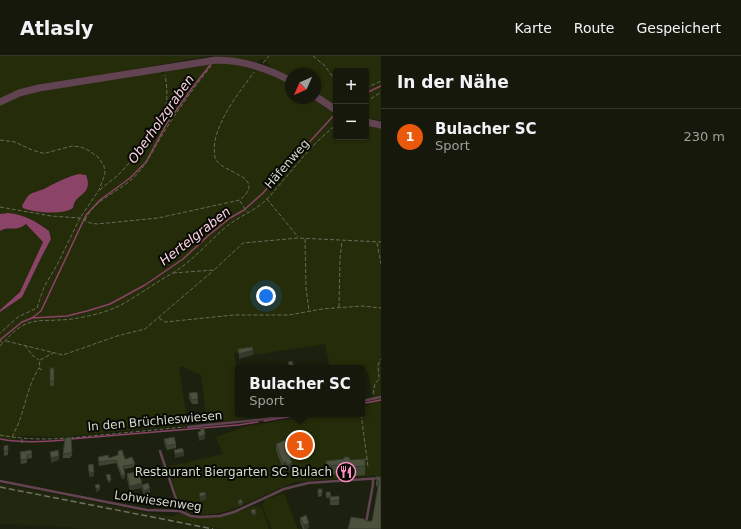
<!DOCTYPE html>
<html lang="de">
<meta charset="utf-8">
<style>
:root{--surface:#15180a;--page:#222518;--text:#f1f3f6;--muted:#9da09c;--line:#34372b;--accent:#ea580c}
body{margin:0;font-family:"DejaVu Sans",sans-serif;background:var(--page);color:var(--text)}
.controls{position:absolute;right:12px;top:12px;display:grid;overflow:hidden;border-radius:4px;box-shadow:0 1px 3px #0004}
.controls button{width:36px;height:36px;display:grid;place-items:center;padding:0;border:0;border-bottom:1px solid var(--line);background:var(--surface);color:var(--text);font:20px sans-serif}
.compass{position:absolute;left:285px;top:12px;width:36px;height:36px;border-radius:50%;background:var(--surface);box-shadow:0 1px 3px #0004;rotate:225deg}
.you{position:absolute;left:266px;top:240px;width:14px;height:14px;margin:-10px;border:3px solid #fff;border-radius:50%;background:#1a73e8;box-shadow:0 0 0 6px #1a73e833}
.badge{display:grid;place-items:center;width:26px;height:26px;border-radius:50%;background:var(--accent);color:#fff;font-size:13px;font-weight:700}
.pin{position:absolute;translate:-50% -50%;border:2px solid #fff;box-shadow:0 1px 4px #0006}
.popup{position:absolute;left:235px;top:309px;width:130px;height:52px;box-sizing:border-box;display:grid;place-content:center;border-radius:4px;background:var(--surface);filter:drop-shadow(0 1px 3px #0005);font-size:13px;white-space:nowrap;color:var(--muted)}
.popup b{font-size:15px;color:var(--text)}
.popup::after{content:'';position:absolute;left:50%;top:100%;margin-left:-8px;border:8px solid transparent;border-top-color:var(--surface)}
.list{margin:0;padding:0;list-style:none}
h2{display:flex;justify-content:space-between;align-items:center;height:52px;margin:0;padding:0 16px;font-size:17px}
h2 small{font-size:13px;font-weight:400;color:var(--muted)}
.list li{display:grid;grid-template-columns:26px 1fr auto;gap:12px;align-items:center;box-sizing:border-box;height:56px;padding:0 16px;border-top:1px solid var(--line)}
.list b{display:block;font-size:15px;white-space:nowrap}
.list p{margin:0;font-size:13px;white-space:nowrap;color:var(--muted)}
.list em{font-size:13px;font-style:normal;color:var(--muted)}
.map{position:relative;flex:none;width:381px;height:473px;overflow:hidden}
header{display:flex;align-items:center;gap:24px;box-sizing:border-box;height:56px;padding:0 20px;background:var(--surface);border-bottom:1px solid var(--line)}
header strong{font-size:19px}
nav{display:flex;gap:22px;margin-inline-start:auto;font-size:14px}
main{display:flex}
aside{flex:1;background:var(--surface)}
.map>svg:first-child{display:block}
.built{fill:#22270f}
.green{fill:#252c09;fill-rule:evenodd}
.water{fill:#8c4368}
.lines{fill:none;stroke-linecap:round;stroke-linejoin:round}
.stream{stroke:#8c4368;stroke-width:1.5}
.path{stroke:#676a5b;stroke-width:1;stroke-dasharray:4 2;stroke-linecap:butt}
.service{stroke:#624351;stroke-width:2.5}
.tertiary{stroke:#624351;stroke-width:7}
.rail{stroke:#707364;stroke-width:1.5;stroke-dasharray:6 3;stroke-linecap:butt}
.wall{fill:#404634}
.shaded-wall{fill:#34392b}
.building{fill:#4b513d;stroke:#34392b}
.labels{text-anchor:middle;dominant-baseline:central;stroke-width:4;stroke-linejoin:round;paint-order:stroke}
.street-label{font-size:12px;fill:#d6d9cd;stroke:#070903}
.poi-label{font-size:12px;fill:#d6d9cd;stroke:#070903;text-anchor:end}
.water-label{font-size:13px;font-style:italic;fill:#fed2e5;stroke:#070903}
</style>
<header>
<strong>Atlasly</strong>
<nav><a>Karte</a><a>Route</a><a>Gespeichert</a></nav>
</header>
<main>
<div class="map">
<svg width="381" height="473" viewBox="0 0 381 473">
<rect width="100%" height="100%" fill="#1c200e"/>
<polygon class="built" points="0,428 84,444 223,473 85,473 51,470 0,468"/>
<g class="green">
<polygon points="0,0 210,0 36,30 0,43"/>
<polygon points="215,0 381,0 381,64 366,62 366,15 336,15 336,50 315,36 315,18 291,18 291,21 269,10 267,6 261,3 258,6"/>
<path d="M209,7H233L261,13L291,28V42H313L326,53L331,54L336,58V81H366V70L381,72V419L295,426L228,455L215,458H197L184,455L180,451L167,411L223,398L216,381L244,371L316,358H362V350L369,349L367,346L373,341L368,315L362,317V312H330L325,288L254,299L252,294L234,297L238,317V358H245L246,363L207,367L201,319L181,310L179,311L188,369L57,381L20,380L15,384L0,382V256C29,239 35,211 51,183L49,175L8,157L0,158V48L27,37L160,16L163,18L167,14ZM69,120L79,142L74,147L70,154C53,158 38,155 22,150C30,136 31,139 44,133C48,131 51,128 55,127C60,124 65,124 69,120Z"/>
<path d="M26,168L43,186L20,236L0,254V175C9,169 15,177 26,168Z"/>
<polygon points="284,437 298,473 272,473 262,449 265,444"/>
<polygon points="258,449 262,453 269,473 223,473 127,454 173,461 179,457 198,462 219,461"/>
</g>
<g class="water">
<path d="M79,118L86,119C94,139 75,137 73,152C65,159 33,157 23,152L22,150C24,146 26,142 29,139C33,136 39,135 44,133C55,127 66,121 79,118Z"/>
<path d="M8,157C23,158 37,166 49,175L51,183L42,200L22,241L0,256V254L20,236L43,186L26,168C15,177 9,169 0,175V158Z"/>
</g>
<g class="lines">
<g class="stream">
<polyline points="366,37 381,30"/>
<polyline points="32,262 41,255 86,159 100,144 130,122 146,106 167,67 192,32 211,8"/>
<polyline points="0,284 22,266 32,262 67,260 87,255 110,248 145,229 183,203 209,179 230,162 244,154 262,138 336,57"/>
<polyline points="365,347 381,344"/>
<polyline points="264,365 305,358"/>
<path d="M0,383C21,387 44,386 65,384"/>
<polyline points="71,383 238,369 258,366"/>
</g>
<g class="path">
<polyline points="313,0 324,9 336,25"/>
<polyline points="263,7 269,0"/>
<polyline points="366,32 381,25"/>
<polyline points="366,46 381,36"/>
<polyline points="0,84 15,86 32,94 42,97 46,97 72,90 81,91 88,94 98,101 104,110 105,118 99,134 80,162 57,209 44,231 37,252 18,261 0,277"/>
<path d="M100,134C106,128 113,124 119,118C133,104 159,71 165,53C168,43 167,28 165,19"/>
<polyline points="267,143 298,181"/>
<polyline points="240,145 247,156"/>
<path d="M0,151L51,160L80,162L90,167L97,168L158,162L240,144C269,119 219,118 215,101C209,73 239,37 254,16"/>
<path d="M85,164C93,145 116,137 131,124C145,112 152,96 161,81C176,56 193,33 211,10"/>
<polyline points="305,183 306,232 309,255"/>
<polyline points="377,187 381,208"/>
<polyline points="173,217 214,214 243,187 298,182 381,186"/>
<polyline points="339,251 340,202 342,185"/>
<polyline points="159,262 165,266 234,259 289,259 322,253 362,250 381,252"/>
<polyline points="0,284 2,287"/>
<polyline points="6,285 63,299 117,280 145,273 214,214"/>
<polyline points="25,289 32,299 39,304"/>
<path d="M0,290C7,283 13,275 22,270C34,263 45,265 58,264C75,264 101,258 117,251C135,242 153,228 171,218C193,205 207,187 226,171C239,160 257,154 268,142C291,117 309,90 336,69"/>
<polyline points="42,314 39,312 40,304 53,297"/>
<polyline points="373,338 375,328 379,323 378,309 381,303"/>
<polyline points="361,358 367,403"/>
<path d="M0,379C21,383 44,384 65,382"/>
<path d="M12,381C16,373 20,365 22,357C27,341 30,326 39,312"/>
<polyline points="70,382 185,371"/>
<polyline points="22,387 22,383"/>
<polyline points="364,404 367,403 368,411"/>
<polyline points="322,416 322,412 328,411"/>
</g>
<g class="service">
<polyline points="362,345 381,341"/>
<polyline points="188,371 266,363 293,358"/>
<polyline points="160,395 180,455"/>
<polyline points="0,425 147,454 180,455 191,460 200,461 220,460 234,456 284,433 308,427 381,422"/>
<polyline points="366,467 373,428 373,423"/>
</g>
<g class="tertiary">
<polyline points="315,40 336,54"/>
<path d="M0,46L19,37L39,32L216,4C243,4 267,12 291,25"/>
<polyline points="366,66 381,69"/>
</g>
<polyline class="rail" points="0,431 213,473"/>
</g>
<g class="wall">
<rect x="50" y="312" width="4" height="18"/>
<polygon points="189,337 198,343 198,348 192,348 189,342"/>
<polygon points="71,381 72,400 70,401 70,402 63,402 63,398"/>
<polygon points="164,383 176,388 176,392 167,394 164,387"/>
<polygon points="276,388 292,413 287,415 286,412 283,413 276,394"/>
<polygon points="4,390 8,395 8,399 4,400"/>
<polygon points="20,396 32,398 32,402 27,403 27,407 21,408"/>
<polygon points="98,401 109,402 135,408 135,411 124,413 125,422 122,423 116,407 99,410"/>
<polygon points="350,404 365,410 365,419 342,421 341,418 327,419 326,405"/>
<polygon points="88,409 94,420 90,421 88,414"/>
<polygon points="127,418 142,432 130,434 127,423"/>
<polygon points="381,421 381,473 372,465 378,431 376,430 376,424"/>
<polygon points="142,429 150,437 144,439 142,433"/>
<polygon points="318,433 322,433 322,440 318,441"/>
<polygon points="326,436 330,436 331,441 339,440 339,449 330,449 330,442 326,442"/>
<polygon points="300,462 309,472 305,473 303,473 300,466"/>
</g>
<g class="shaded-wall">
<polygon points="253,294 253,299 239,303 239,298"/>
<polygon points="205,378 205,383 199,385 199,381"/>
<polygon points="184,396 184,400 175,402 175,398"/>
<polygon points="59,400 59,404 51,407 51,402"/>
<polygon points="286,406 286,412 283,413 283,407"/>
<polygon points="292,407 292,413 287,415 287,409"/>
<polygon points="94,416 94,420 90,421 90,417"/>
<polygon points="125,419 125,422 122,423 122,420"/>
<polygon points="111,424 111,426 108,427 108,425"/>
<polygon points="142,427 142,432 130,434 130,430"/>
<polygon points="100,432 100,434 96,436 96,433"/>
<polygon points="150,432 150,437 144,439 144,435"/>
<polygon points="206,439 206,444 200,445 200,441"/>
<polygon points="243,447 243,449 239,450 239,448"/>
<polygon points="256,457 256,459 252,460 252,458"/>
<polygon points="309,467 309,472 304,473 304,469"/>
</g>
<g class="building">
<polygon points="252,291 253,294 239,298 238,293"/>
<polygon points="292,305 294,311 290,312 288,306"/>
<rect x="50" y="312" width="4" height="13"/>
<polygon points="197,336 198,343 192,344 189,337"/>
<polygon points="204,372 205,378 199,381 198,376 201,375 200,373"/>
<polygon points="71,381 72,396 70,396 70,397 63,398 65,382"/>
<polygon points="174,381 176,388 167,390 164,383"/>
<polygon points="285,384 292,407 287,409 286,406 283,407 276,388"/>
<polygon points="8,389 8,395 4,395 4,390"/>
<polygon points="182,392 184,396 175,398 174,394"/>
<polygon points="31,394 32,398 27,399 27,403 21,404 20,396"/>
<polygon points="58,394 59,400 51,402 50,396"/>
<polygon points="122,394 125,403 132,401 135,408 123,410 125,419 122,420 116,404 99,406 98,401 108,399 109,402 118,399 118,395"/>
<polygon points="344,401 349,401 350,404 365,403 365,410 342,412 341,409 327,410 326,405 344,403"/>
<polygon points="93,408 94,416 90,417 88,409"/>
<polygon points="138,415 142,427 130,430 127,418"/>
<polygon points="110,418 111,424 108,425 106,419"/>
<polygon points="376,420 381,421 381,473 348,473 351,461 364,463 366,465 372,465 379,425 376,424"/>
<polygon points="148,427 150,432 144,435 142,429"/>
<polygon points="99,428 100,432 96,433 95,429"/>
<rect x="318" y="433" width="4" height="5"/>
<polygon points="205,436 206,439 200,441 199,437"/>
<polygon points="326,436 330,436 331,440 326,440"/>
<polygon points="339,440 339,444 330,445 330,441"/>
<polygon points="241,443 243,447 239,448 238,445"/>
<polygon points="255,453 256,457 252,458 251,454"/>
<polygon points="306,459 309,467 304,469 300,462"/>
</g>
<defs>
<g id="restaurant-ring" transform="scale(1)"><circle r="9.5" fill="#070903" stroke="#fb8fc4" stroke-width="1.5"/><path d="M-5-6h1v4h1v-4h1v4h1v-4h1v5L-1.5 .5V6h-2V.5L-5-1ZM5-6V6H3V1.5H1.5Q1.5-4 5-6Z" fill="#fb8fc4"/></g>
</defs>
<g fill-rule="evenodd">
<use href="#restaurant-ring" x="346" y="416"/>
</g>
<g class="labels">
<g class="street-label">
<text transform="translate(287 108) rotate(-49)">Häfenweg</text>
<text transform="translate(155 365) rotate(-5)">In den Brüchleswiesen</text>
<text transform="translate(158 445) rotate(8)">Lohwiesenweg</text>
</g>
<g class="poi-label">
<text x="332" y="416">Restaurant Biergarten SC Bulach</text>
</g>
<g class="water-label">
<text transform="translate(161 63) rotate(-55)">Oberholzgraben</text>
<text transform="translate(195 180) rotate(-38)">Hertelgraben</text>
</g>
</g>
</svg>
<div class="controls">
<button>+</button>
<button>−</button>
</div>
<svg class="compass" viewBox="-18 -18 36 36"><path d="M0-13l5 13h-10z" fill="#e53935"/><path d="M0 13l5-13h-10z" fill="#9da09c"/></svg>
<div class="you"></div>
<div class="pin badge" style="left:300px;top:389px">1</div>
<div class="popup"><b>Bulacher SC</b>Sport</div>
</div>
<aside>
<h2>In der Nähe<small></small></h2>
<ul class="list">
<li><span class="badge">1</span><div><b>Bulacher SC</b><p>Sport</p></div><em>230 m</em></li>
</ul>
</aside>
</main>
